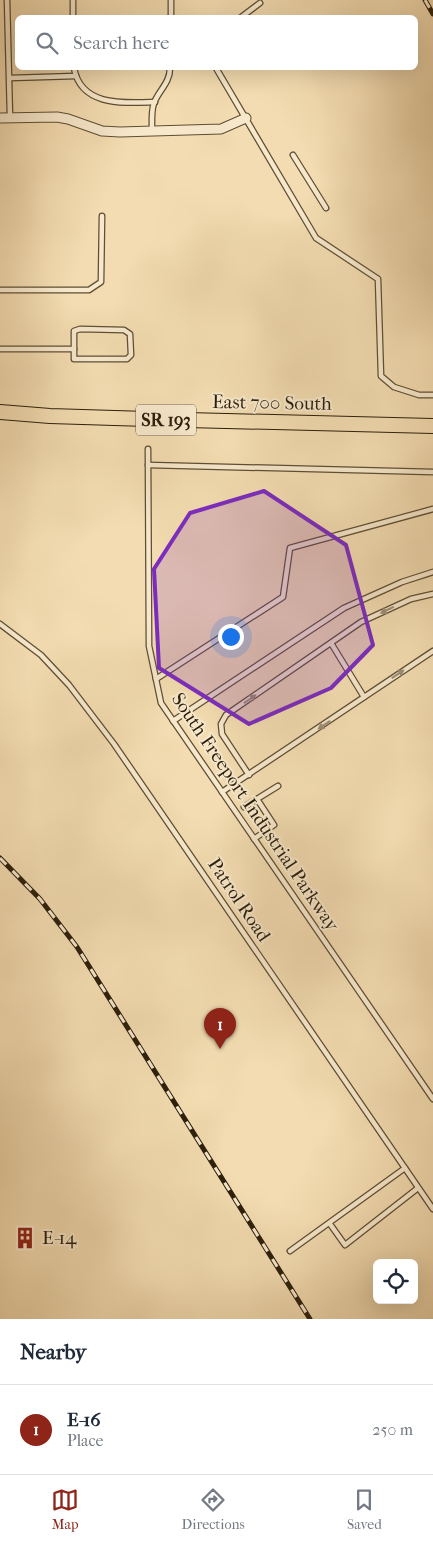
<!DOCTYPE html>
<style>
:root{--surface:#fff;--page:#f2f2f3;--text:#1f2937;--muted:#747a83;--line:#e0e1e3;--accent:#8f2418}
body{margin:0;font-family:"IM FELL French Canon",serif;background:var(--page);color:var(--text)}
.controls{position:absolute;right:15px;bottom:15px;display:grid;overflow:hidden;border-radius:8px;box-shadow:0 5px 20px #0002}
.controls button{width:45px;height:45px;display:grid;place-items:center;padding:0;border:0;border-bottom:1px solid var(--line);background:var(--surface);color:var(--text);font:25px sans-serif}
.you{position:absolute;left:230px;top:636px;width:18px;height:18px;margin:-12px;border:4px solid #fff;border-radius:50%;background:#1a73e8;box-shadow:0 0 0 8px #1a73e833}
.badge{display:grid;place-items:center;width:32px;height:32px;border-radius:50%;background:var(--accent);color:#fff;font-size:16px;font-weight:700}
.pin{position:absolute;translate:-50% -41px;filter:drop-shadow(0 1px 2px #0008)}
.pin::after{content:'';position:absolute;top:26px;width:18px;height:15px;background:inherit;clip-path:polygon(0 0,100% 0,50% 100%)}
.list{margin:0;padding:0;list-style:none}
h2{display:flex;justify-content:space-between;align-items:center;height:65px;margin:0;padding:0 20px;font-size:21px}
h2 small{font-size:16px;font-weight:400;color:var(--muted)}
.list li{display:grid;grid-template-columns:32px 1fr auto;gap:15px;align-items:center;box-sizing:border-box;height:90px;padding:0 20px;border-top:1px solid var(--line)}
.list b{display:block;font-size:19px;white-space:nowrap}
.list p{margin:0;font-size:16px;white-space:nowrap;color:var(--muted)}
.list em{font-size:16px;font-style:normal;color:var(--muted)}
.icon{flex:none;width:28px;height:28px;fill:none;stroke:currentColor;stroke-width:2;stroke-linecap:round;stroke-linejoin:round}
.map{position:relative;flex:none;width:433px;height:1319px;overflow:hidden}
.search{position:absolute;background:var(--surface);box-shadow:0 5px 20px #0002;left:15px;right:15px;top:15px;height:55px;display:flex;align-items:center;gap:12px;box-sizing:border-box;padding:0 18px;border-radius:8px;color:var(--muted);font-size:19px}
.sheet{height:155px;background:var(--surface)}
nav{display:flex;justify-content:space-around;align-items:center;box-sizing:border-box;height:70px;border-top:1px solid var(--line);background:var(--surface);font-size:14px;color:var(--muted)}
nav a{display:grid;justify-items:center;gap:2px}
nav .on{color:var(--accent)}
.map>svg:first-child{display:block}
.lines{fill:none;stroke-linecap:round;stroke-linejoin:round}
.lane-casing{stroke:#5d4e34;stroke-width:7}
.street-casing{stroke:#5d4e34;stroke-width:11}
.primary-casing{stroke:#2b1e0b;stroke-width:16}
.lane{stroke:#f7e8cc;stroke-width:4.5}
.street{stroke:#f7e8cc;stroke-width:9}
.primary{stroke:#f3dcb1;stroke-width:14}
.rail-casing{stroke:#2b1e0b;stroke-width:5}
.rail{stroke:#f7e8cc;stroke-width:3;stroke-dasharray:9;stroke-linecap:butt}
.oneway{fill:#9b8d75}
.marked{fill:#7b2cbf;fill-opacity:0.2;stroke:#7b2cbf;stroke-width:4;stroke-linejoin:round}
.labels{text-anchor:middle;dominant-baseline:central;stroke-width:4;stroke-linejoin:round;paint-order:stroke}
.shield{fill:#f7e8cc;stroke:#685b45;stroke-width:1}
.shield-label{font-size:18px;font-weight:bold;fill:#2b1e0b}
.street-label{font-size:19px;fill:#2b1e0b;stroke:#f7e8cc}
.poi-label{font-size:19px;fill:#2b1e0b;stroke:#f7e8cc;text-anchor:start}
</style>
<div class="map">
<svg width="433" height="1319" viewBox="0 0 433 1319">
<rect width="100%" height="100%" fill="#f3dcb1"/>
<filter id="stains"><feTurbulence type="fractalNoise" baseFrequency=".004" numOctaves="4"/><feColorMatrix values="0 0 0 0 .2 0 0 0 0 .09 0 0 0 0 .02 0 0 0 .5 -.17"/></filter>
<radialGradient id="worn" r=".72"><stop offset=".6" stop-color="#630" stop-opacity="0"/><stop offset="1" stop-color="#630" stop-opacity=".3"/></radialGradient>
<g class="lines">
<g class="lane-casing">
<g id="lane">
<polyline points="7,0 10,117"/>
<polyline points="73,18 73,0"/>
<polyline points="171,18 171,0"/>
<polyline points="240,18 260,3"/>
<path d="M74,68C81,107 124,103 155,102"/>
<polyline points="216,68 316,238 378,279 381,376 394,387 419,395 433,395"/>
<polyline points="10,78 76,76"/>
<path d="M152,131C152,121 151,112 154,103C159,90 170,83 170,68"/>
<polyline points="293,155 326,208"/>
<polyline points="0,290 89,290 101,282 102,216"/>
<polygon points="80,329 124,330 130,334 131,355 127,359 74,359 74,331"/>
<polyline points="0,349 74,349"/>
<polyline points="148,449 149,646 161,703 433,1099"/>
<polyline points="148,465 433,472"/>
<polyline points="0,624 41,655 69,685 114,744 433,1209"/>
<polyline points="331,643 364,697"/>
<polyline points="156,679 283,597 290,548 433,509"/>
<polyline points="173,721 344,608 402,582 433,572"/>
<polyline points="249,775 222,734 221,724 226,715 361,622 411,599 433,594"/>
<polyline points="222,792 433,651"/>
<polyline points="244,807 278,786"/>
<polyline points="254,839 274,825 257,799"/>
<polyline points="330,1224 345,1245 418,1188"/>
<polyline points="290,1251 405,1168"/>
</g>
</g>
<g class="street-casing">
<polyline id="street" points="0,118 57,117 68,119 102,131 120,132 221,129 246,118"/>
</g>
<g class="primary-casing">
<polyline id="primary" points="0,412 50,416 147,419 433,426"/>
</g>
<use href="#lane" class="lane"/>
<use href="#street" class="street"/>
<use href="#primary" class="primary"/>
<g class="rail-casing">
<g id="rail">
<polyline points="425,0 433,14"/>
<polyline points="0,858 40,899 77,947 310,1319"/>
</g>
</g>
<use href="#rail" class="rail"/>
</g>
<defs><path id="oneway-solid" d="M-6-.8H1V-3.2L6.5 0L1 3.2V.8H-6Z" transform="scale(1.25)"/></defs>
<g class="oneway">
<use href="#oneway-solid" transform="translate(387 610) rotate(155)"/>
<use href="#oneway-solid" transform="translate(398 674) rotate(-34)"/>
<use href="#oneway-solid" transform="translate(250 699) rotate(-35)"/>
<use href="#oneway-solid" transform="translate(324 725) rotate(146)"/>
</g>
<path class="marked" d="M264,491L346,545L373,645L331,688L249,724L159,668L154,569L190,513Z"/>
<defs>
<g id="building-bare" transform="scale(1.725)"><path d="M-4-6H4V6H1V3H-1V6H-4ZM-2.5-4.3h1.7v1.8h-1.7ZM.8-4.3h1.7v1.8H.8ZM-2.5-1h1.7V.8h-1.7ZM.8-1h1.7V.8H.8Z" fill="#8f2418" stroke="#f7e8cc" stroke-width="2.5" paint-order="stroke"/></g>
</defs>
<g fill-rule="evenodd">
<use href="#building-bare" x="25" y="1238"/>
</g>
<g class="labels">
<rect class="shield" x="136" y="404.5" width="60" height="31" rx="4"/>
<g class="shield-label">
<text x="166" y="420">SR 193</text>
</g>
<g class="street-label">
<text transform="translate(272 403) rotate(1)">East 700 South</text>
<text transform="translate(255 812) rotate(56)">South Freeport Industrial Parkway</text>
<text transform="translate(239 900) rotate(56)">Patrol Road</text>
</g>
<g class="poi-label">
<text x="42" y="1238">E-14</text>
</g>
</g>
<rect width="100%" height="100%" filter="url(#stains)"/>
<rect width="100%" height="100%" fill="url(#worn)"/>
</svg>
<div class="controls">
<button><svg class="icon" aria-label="locate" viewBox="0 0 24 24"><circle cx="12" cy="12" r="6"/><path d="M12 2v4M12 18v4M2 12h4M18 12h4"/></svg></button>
</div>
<div class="you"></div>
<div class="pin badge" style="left:220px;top:1049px">1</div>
<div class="search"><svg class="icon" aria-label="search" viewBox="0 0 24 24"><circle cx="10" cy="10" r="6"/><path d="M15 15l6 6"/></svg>Search here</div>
</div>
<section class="sheet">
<h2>Nearby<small></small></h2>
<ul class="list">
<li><span class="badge">1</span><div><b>E-16</b><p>Place</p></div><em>250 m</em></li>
</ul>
</section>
<nav>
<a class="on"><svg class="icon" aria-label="map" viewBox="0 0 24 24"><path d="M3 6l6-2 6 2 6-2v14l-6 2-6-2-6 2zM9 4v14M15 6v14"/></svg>Map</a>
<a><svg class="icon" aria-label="directions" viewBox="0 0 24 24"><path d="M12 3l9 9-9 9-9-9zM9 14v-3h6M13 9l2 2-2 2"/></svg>Directions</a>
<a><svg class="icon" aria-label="saved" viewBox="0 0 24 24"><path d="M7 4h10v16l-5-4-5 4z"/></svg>Saved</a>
</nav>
